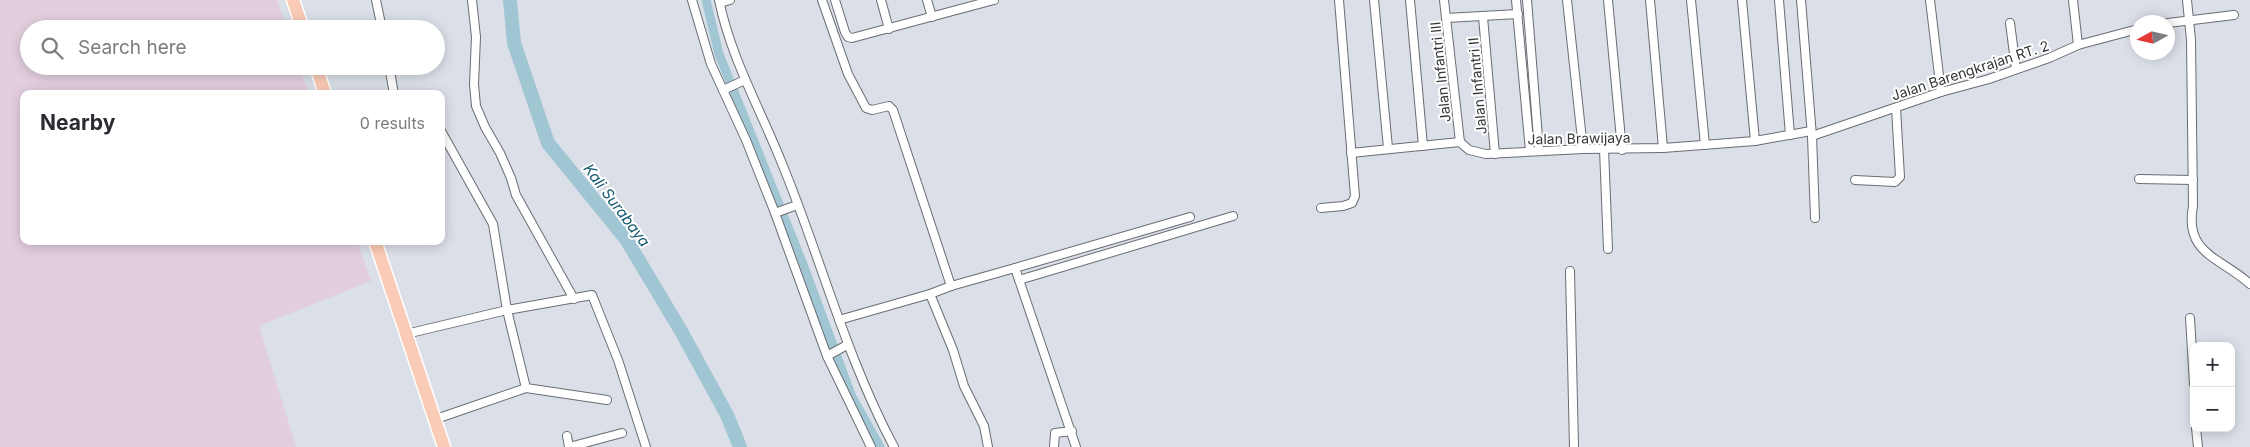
<!DOCTYPE html>
<meta charset="utf-8">
<style>
:root{--surface:#fff;--page:#f7f7f7;--text:#2b2b33;--muted:#7c7c81;--line:#e1e1e2}
body{margin:0;font-family:Inter,sans-serif;background:var(--page);color:var(--text)}
.controls{position:absolute;right:15px;bottom:15px;display:grid;overflow:hidden;border-radius:10px;box-shadow:0 2px 12px #0003}
.controls button{width:45px;height:45px;display:grid;place-items:center;padding:0;border:0;border-bottom:1px solid var(--line);background:var(--surface);color:var(--text);font:25px sans-serif}
.compass{position:absolute;left:2130px;top:15px;width:45px;height:45px;border-radius:50%;background:var(--surface);box-shadow:0 2px 12px #0003;rotate:262deg}
.list{margin:0;padding:0;list-style:none}
h2{display:flex;justify-content:space-between;align-items:center;height:65px;margin:0;padding:0 20px;font-size:21px}
h2 small{font-size:16px;font-weight:400;color:var(--muted)}
.icon{flex:none;width:28px;height:28px;fill:none;stroke:currentColor;stroke-width:2;stroke-linecap:round;stroke-linejoin:round}
.map{position:relative;flex:none;width:2250px;height:447px;overflow:hidden}
.search{position:absolute;background:var(--surface);box-shadow:0 2px 12px #0003;left:20px;top:20px;width:425px;height:55px;display:flex;align-items:center;gap:12px;box-sizing:border-box;padding:0 18px;border-radius:28px;color:var(--muted);font-size:19px}
.panel{position:absolute;background:var(--surface);box-shadow:0 2px 12px #0003;left:20px;top:90px;width:425px;height:155px;border-radius:10px}
.map>svg:first-child{display:block}
.industrial{fill:#e3cedd}
.lines{fill:none;stroke-linecap:round;stroke-linejoin:round}
.canal{stroke:#a1c6d3;stroke-width:9}
.river{stroke:#a1c6d3;stroke-width:14}
.minor-casing{stroke:#696d73;stroke-width:10}
.primary-casing{stroke:#fff;stroke-width:15}
.minor{stroke:#fff;stroke-width:8}
.primary{stroke:#facbb6;stroke-width:12}
.labels{text-anchor:middle;dominant-baseline:central;stroke-width:4;stroke-linejoin:round;paint-order:stroke}
.street-label{font-size:14px;fill:#343639;stroke:#fff}
.water-label{font-size:15px;font-style:italic;fill:#13596e;stroke:#fff}
</style>
<div class="map">
<svg width="2250" height="447" viewBox="0 0 2250 447">
<rect width="100%" height="100%" fill="#dbdfe7"/>
<polygon class="industrial" points="0,0 277,0 287,29 29,29 29,66 299,66 309,94 24,94 24,241 357,241 371,281 259,326 296,447 0,447"/>
<g class="lines">
<polyline class="canal" points="706,0 719,54 806,272 852,397 880,447"/>
<polyline class="river" points="510,0 514,43 548,143 626,239 681,331 727,415 740,447"/>
<g class="minor-casing">
<g id="minor">
<polyline points="376,0 382,29"/>
<polyline points="472,0 476,37 474,84 476,106 485,127 500,153 511,178 516,195 574,299"/>
<polyline points="692,0 711,64 746,140 775,213 827,356 871,447"/>
<path d="M719,0C731,59 761,110 783,166C821,259 846,357 894,447"/>
<polyline points="822,0 848,74 866,108 872,110 889,106 893,110 951,286"/>
<polyline points="835,0 845,32 848,37 852,38 994,0"/>
<polyline points="881,0 889,29"/>
<polyline points="927,0 932,17"/>
<polyline points="1374,0 1388,148"/>
<polyline points="1410,0 1423,146"/>
<polyline points="1444,0 1460,142"/>
<polyline points="1516,0 1530,151"/>
<polyline points="1527,0 1539,150"/>
<polyline points="1567,0 1583,149"/>
<polyline points="1608,0 1622,150"/>
<polyline points="1650,0 1663,148"/>
<polyline points="1691,0 1705,145"/>
<polyline points="1742,0 1755,141"/>
<polyline points="1779,0 1790,135"/>
<polyline points="1801,0 1812,136 1815,218"/>
<polyline points="1930,0 1941,92"/>
<polyline points="2073,0 2078,45"/>
<path d="M2187,0L2191,40L2193,206C2184,254 2220,257 2250,284"/>
<polyline points="720,3 730,0"/>
<polyline points="1483,17 1495,154"/>
<polyline points="1446,18 1518,14"/>
<polyline points="2010,23 2016,69"/>
<polyline points="2168,23 2234,15"/>
<polyline points="389,66 394,94"/>
<polyline points="723,90 745,80"/>
<polyline points="441,131 493,224 507,310 592,295 618,360 646,447"/>
<polyline points="1812,136 1941,92 1989,79 2049,58 2078,45 2138,29"/>
<polyline points="1604,149 1608,249"/>
<polyline points="1351,153 1460,142 1469,150 1486,154 1583,149 1663,148 1755,141 1811,131"/>
<polyline points="2139,179 2193,180"/>
<polyline points="1855,180 1895,182 1900,177 1896,108"/>
<polyline points="1321,208 1343,206 1352,203 1355,196 1339,0"/>
<polyline points="775,213 797,205"/>
<polyline points="1015,268 1190,217"/>
<polyline points="1570,271 1574,447"/>
<polyline points="1019,280 1233,216"/>
<polyline points="930,294 951,286 1015,268 1076,447"/>
<polyline points="2190,318 2194,384"/>
<polyline points="839,320 930,294 953,350 964,386 984,426 988,447"/>
<polyline points="406,334 507,310 526,388 607,400"/>
<polyline points="827,356 847,345"/>
<polyline points="436,419 526,388"/>
<polyline points="2196,428 2198,447"/>
<polyline points="567,436 569,447"/>
<polyline points="569,447 622,433"/>
<polyline points="1054,447 1055,433 1072,431"/>
</g>
</g>
<g class="primary-casing">
<g id="primary">
<polyline points="293,0 303,29"/>
<polyline points="316,66 325,94"/>
<polyline points="375,241 444,447"/>
</g>
</g>
<use href="#minor" class="minor"/>
<use href="#primary" class="primary"/>
</g>
<g class="labels">
<g class="street-label">
<text transform="translate(1970 70) rotate(-18)">Jalan Barengkrajan RT. 2</text>
<text transform="translate(1440 72) rotate(-96)">Jalan Infantri III</text>
<text transform="translate(1477 86) rotate(-95)">Jalan Infantri II</text>
<text transform="translate(1579 138) rotate(-1)">Jalan Brawijaya</text>
</g>
<g class="water-label">
<text transform="translate(617 205) rotate(53)">Kali Surabaya</text>
</g>
</g>
</svg>
<div class="controls">
<button>+</button>
<button>−</button>
</div>
<svg class="compass" viewBox="-18 -18 36 36"><path d="M0-13l5 13h-10z" fill="#e53935"/><path d="M0 13l5-13h-10z" fill="#7c7c81"/></svg>
<div class="search"><svg class="icon" aria-label="search" viewBox="0 0 24 24"><circle cx="10" cy="10" r="6"/><path d="M15 15l6 6"/></svg>Search here</div>
<section class="panel">
<h2>Nearby<small>0 results</small></h2>
<ul class="list">
</ul>
</section>
</div>
